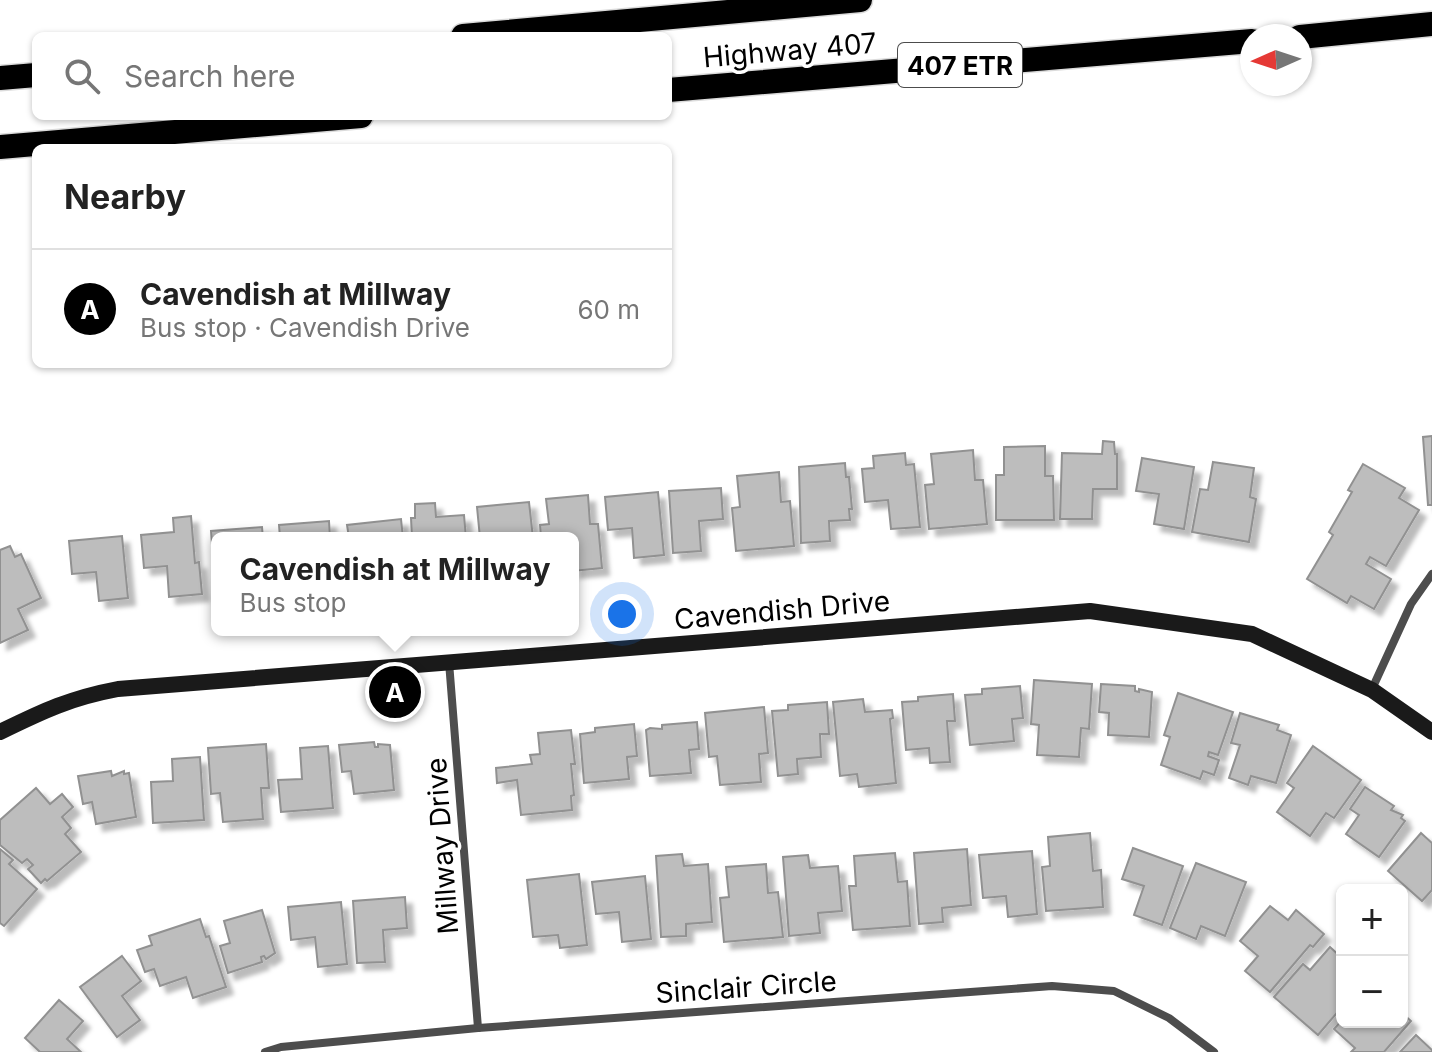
<!DOCTYPE html>
<meta charset="utf-8">
<style>
:root{--surface:#fff;--page:#f6f6f6;--text:#222;--muted:#767676;--line:#e0e0e0;--accent:#000}
body{margin:0;font-family:Inter,sans-serif;background:var(--page);color:var(--text)}
.controls{position:absolute;right:24px;bottom:24px;display:grid;overflow:hidden;border-radius:12px;box-shadow:0 2px 6px #0004}
.controls button{width:72px;height:72px;display:grid;place-items:center;padding:0;border:0;border-bottom:2px solid var(--line);background:var(--surface);color:var(--text);font:40px sans-serif}
.compass{position:absolute;left:1240px;top:24px;width:72px;height:72px;border-radius:50%;background:var(--surface);box-shadow:0 2px 6px #0004;rotate:267deg}
.you{position:absolute;left:622px;top:614px;width:28px;height:28px;margin:-20px;border:6px solid #fff;border-radius:50%;background:#1a73e8;box-shadow:0 0 0 12px #1a73e833}
.badge{display:grid;place-items:center;width:52px;height:52px;border-radius:50%;background:var(--accent);color:#fff;font-size:26px;font-weight:700}
.pin{position:absolute;translate:-50% -50%;border:4px solid #fff;box-shadow:0 2px 8px #0006}
.popup{position:absolute;left:211px;top:532px;width:368px;height:104px;box-sizing:border-box;display:grid;place-content:center;border-radius:12px;background:var(--surface);filter:drop-shadow(0 2px 6px #0005);font-size:26px;white-space:nowrap;color:var(--muted)}
.popup b{font-size:30px;color:var(--text)}
.popup::after{content:'';position:absolute;left:50%;top:100%;margin-left:-16px;border:16px solid transparent;border-top-color:var(--surface)}
.list{margin:0;padding:0;list-style:none}
h2{display:flex;justify-content:space-between;align-items:center;height:104px;margin:0;padding:0 32px;font-size:34px}
h2 small{font-size:26px;font-weight:400;color:var(--muted)}
.list li{display:grid;grid-template-columns:52px 1fr auto;gap:24px;align-items:center;box-sizing:border-box;height:120px;padding:0 32px;border-top:2px solid var(--line)}
.list b{display:block;font-size:30px;white-space:nowrap}
.list p{margin:0;font-size:26px;white-space:nowrap;color:var(--muted)}
.list em{font-size:26px;font-style:normal;color:var(--muted)}
.icon{flex:none;width:44px;height:44px;fill:none;stroke:currentColor;stroke-width:2;stroke-linecap:round;stroke-linejoin:round}
.map{position:relative;flex:none;width:1432px;height:1052px;overflow:hidden}
.search{position:absolute;background:var(--surface);box-shadow:0 2px 6px #0004;left:32px;top:32px;width:640px;height:88px;display:flex;align-items:center;gap:20px;box-sizing:border-box;padding:0 28px;border-radius:12px;color:var(--muted);font-size:30px}
.panel{position:absolute;background:var(--surface);box-shadow:0 2px 6px #0004;left:32px;top:144px;width:640px;height:224px;border-radius:12px}
.map>svg:first-child{display:block}
.building{fill:#bdbdbd;stroke:#919191;stroke-width:2;filter:url(#shadow)}
.lines{fill:none;stroke-linecap:round;stroke-linejoin:round}
.highway-casing{stroke:#dbdbdb;stroke-width:27}
.street{stroke:#4d4d4d;stroke-width:8}
.secondary{stroke:#1a1a1a;stroke-width:16}
.highway{stroke:#000;stroke-width:24}
.labels{text-anchor:middle;dominant-baseline:central;stroke-width:7;stroke-linejoin:round;paint-order:stroke}
.shield{fill:#fff;stroke:#4c4c4c;stroke-width:2}
.shield-label{font-size:26px;font-weight:bold;fill:#000}
.street-label{font-size:28px;fill:#000;stroke:#fff}
</style>
<div class="map">
<svg width="1432" height="1052" viewBox="0 0 1432 1052">
<defs>
<filter id="shadow"><feDropShadow dx="7" dy="7" stdDeviation="2" flood-color="#0004"/></filter>
</defs>
<rect width="100%" height="100%" fill="#fff"/>
<g class="building">
<polygon points="1432,436 1432,505 1428,505 1423,437"/>
<polygon points="1103,441 1114,442 1115,454 1117,454 1117,489 1093,489 1092,519 1060,519 1062,453 1102,454"/>
<polygon points="1045,446 1045,476 1053,476 1054,520 996,520 996,475 1004,475 1004,447"/>
<polygon points="973,450 975,480 983,480 987,524 929,529 925,485 934,484 931,454"/>
<polygon points="905,453 906,465 914,464 920,527 891,529 888,500 865,502 862,469 874,468 873,456"/>
<polygon points="1142,458 1194,467 1184,529 1154,524 1159,494 1136,491"/>
<polygon points="1213,462 1254,468 1250,497 1256,499 1249,542 1192,532 1200,489 1208,490"/>
<polygon points="845,463 846,477 849,477 852,509 849,509 850,520 829,521 830,541 801,543 799,467"/>
<polygon points="1363,464 1405,488 1399,498 1419,510 1386,566 1370,557 1366,564 1391,579 1374,609 1351,596 1347,603 1307,579 1333,535 1329,532 1352,492 1348,490"/>
<polygon points="779,472 781,502 790,501 794,546 736,551 732,508 740,507 737,476"/>
<polygon points="721,488 723,519 699,521 701,551 673,553 669,491"/>
<polygon points="658,492 664,555 634,558 632,528 608,530 605,497"/>
<polygon points="588,495 590,524 598,524 602,568 573,571 573,538 541,538 540,525 549,524 546,499"/>
<polygon points="529,502 533,538 480,538 477,507"/>
<polygon points="435,503 436,517 464,515 466,538 412,538 411,518 415,518 415,504"/>
<polygon points="191,516 195,563 199,562 202,594 169,597 167,566 144,568 141,535 174,532 173,518"/>
<polygon points="401,519 403,538 349,538 347,525"/>
<polygon points="329,521 330,538 280,538 279,525"/>
<polygon points="262,527 263,538 217,538 215,587 211,531"/>
<polygon points="122,536 128,598 99,601 96,572 72,574 69,541"/>
<polygon points="10,546 15,557 21,554 41,598 18,609 28,630 0,643 0,550"/>
<polygon points="1034,680 1092,684 1089,729 1081,728 1079,757 1037,755 1039,725 1031,724"/>
<polygon points="1101,684 1135,686 1135,691 1139,692 1139,689 1152,692 1149,737 1108,735 1109,713 1099,712"/>
<polygon points="1020,686 1023,718 1012,719 1014,741 970,745 965,695 982,694 982,689"/>
<polygon points="1178,693 1233,712 1218,755 1209,752 1208,756 1219,760 1214,775 1203,771 1200,779 1161,765 1170,737 1164,735"/>
<polygon points="953,694 955,721 947,721 950,762 930,763 929,748 906,750 902,702 918,701 918,697"/>
<polygon points="863,699 865,712 892,710 893,718 890,719 896,783 859,787 857,774 840,776 833,702"/>
<polygon points="827,702 829,734 820,734 821,757 797,759 798,774 778,776 772,711 788,710 788,705"/>
<polygon points="764,707 768,753 759,754 761,782 720,785 717,756 709,757 705,713"/>
<polygon points="1240,713 1279,725 1277,730 1291,735 1276,783 1251,776 1248,785 1229,778 1240,745 1231,743"/>
<polygon points="697,722 699,749 689,750 691,773 650,776 646,730 650,728 662,729 662,725"/>
<polygon points="634,724 637,756 627,757 629,779 584,783 580,734 595,732 595,728"/>
<polygon points="571,730 575,764 571,764 574,795 571,796 572,810 521,815 517,780 497,783 496,768 532,764 530,755 540,754 538,733"/>
<polygon points="374,742 375,747 378,747 378,744 390,745 394,790 354,794 351,771 342,772 339,745"/>
<polygon points="266,744 269,788 261,788 263,819 223,822 220,793 211,794 208,748"/>
<polygon points="328,746 333,808 281,812 278,780 302,779 300,748"/>
<polygon points="1313,746 1361,780 1334,818 1326,813 1310,836 1277,812 1294,788 1287,783"/>
<polygon points="200,757 204,820 153,823 151,782 173,781 172,759"/>
<polygon points="111,771 112,776 124,771 124,774 129,773 136,817 96,824 92,802 83,804 78,776"/>
<polygon points="1365,787 1394,806 1391,810 1403,815 1401,818 1405,821 1379,857 1346,834 1359,815 1350,809"/>
<polygon points="36,788 50,804 62,794 73,807 62,817 71,828 65,834 81,852 47,881 45,879 41,883 28,869 33,865 27,859 22,863 0,845 0,820"/>
<polygon points="1090,833 1093,871 1101,870 1103,907 1046,911 1042,867 1050,866 1048,837"/>
<polygon points="1421,833 1432,843 1432,890 1422,901 1388,871"/>
<polygon points="1133,848 1183,866 1162,925 1134,915 1144,886 1122,879"/>
<polygon points="0,849 13,860 9,864 37,889 4,926 0,923"/>
<polygon points="967,849 971,905 942,908 943,922 919,924 914,853"/>
<polygon points="1032,851 1037,914 1008,917 1006,896 983,898 979,855"/>
<polygon points="895,853 898,882 907,881 910,926 853,930 849,886 856,886 854,856"/>
<polygon points="682,854 684,866 708,864 712,922 686,924 686,936 661,937 656,856"/>
<polygon points="808,855 810,868 838,866 842,911 818,913 820,933 789,936 783,857"/>
<polygon points="1196,863 1246,882 1225,936 1201,926 1196,939 1170,928"/>
<polygon points="766,864 768,893 778,892 783,937 724,942 720,898 729,897 726,867"/>
<polygon points="579,874 587,945 560,948 558,935 533,937 527,880"/>
<polygon points="645,876 651,939 622,942 619,912 596,914 592,882"/>
<polygon points="405,897 407,928 383,930 385,962 357,963 353,901"/>
<polygon points="341,902 347,964 318,967 315,937 291,940 288,907"/>
<polygon points="1270,906 1288,920 1296,910 1324,934 1313,947 1310,945 1270,992 1245,971 1258,956 1240,941"/>
<polygon points="262,910 275,953 266,959 264,956 261,957 262,962 228,973 220,946 230,943 224,921"/>
<polygon points="200,919 206,937 209,936 226,987 193,998 186,977 160,986 154,969 145,972 137,950 152,945 149,936"/>
<polygon points="1330,947 1342,958 1342,1007 1318,1035 1274,997 1303,964 1310,970"/>
<polygon points="122,956 141,981 122,996 140,1020 117,1037 80,987"/>
<polygon points="59,1000 83,1021 67,1039 81,1052 40,1052 25,1038"/>
<polygon points="1402,1013 1411,1021 1384,1052 1351,1052 1355,1048 1334,1029 1342,1020 1402,1022"/>
<polygon points="1416,1035 1432,1050 1432,1052 1400,1052"/>
</g>
<g class="lines">
<g class="highway-casing">
<g id="highway">
<polyline points="463,36 860,0"/>
<polyline points="1300,37 1432,24"/>
<polyline points="0,78 36,75"/>
<polyline points="668,90 1252,41"/>
<polyline points="0,147 361,116"/>
</g>
</g>
<g class="street">
<polyline points="449,662 478,1028"/>
<polyline points="1372,689 1411,604 1432,574"/>
<polyline points="265,1052 281,1047 478,1028 1052,986 1114,991 1169,1018 1214,1052"/>
</g>
<path class="secondary" d="M0,732C43,711 70,698 118,689L1090,611L1252,634L1372,690L1432,732"/>
<use href="#highway" class="highway"/>
</g>
<g class="labels">
<rect class="shield" x="898" y="43" width="124" height="44" rx="6"/>
<g class="shield-label">
<text x="960" y="65">407 ETR</text>
</g>
<g class="street-label">
<text transform="translate(790 50) rotate(-5)">Highway 407</text>
<text transform="translate(782 610) rotate(-5)">Cavendish Drive</text>
<text transform="translate(442 846) rotate(-94)">Millway Drive</text>
<text transform="translate(746 987) rotate(-4)">Sinclair Circle</text>
</g>
</g>
</svg>
<div class="controls">
<button>+</button>
<button>−</button>
</div>
<svg class="compass" viewBox="-18 -18 36 36"><path d="M0-13l5 13h-10z" fill="#e53935"/><path d="M0 13l5-13h-10z" fill="#767676"/></svg>
<div class="you"></div>
<div class="pin badge" style="left:395px;top:692px">A</div>
<div class="popup"><b>Cavendish at Millway</b>Bus stop</div>
<div class="search"><svg class="icon" aria-label="search" viewBox="0 0 24 24"><circle cx="10" cy="10" r="6"/><path d="M15 15l6 6"/></svg>Search here</div>
<section class="panel">
<h2>Nearby<small></small></h2>
<ul class="list">
<li><span class="badge">A</span><div><b>Cavendish at Millway</b><p>Bus stop · Cavendish Drive</p></div><em>60 m</em></li>
</ul>
</section>
</div>
